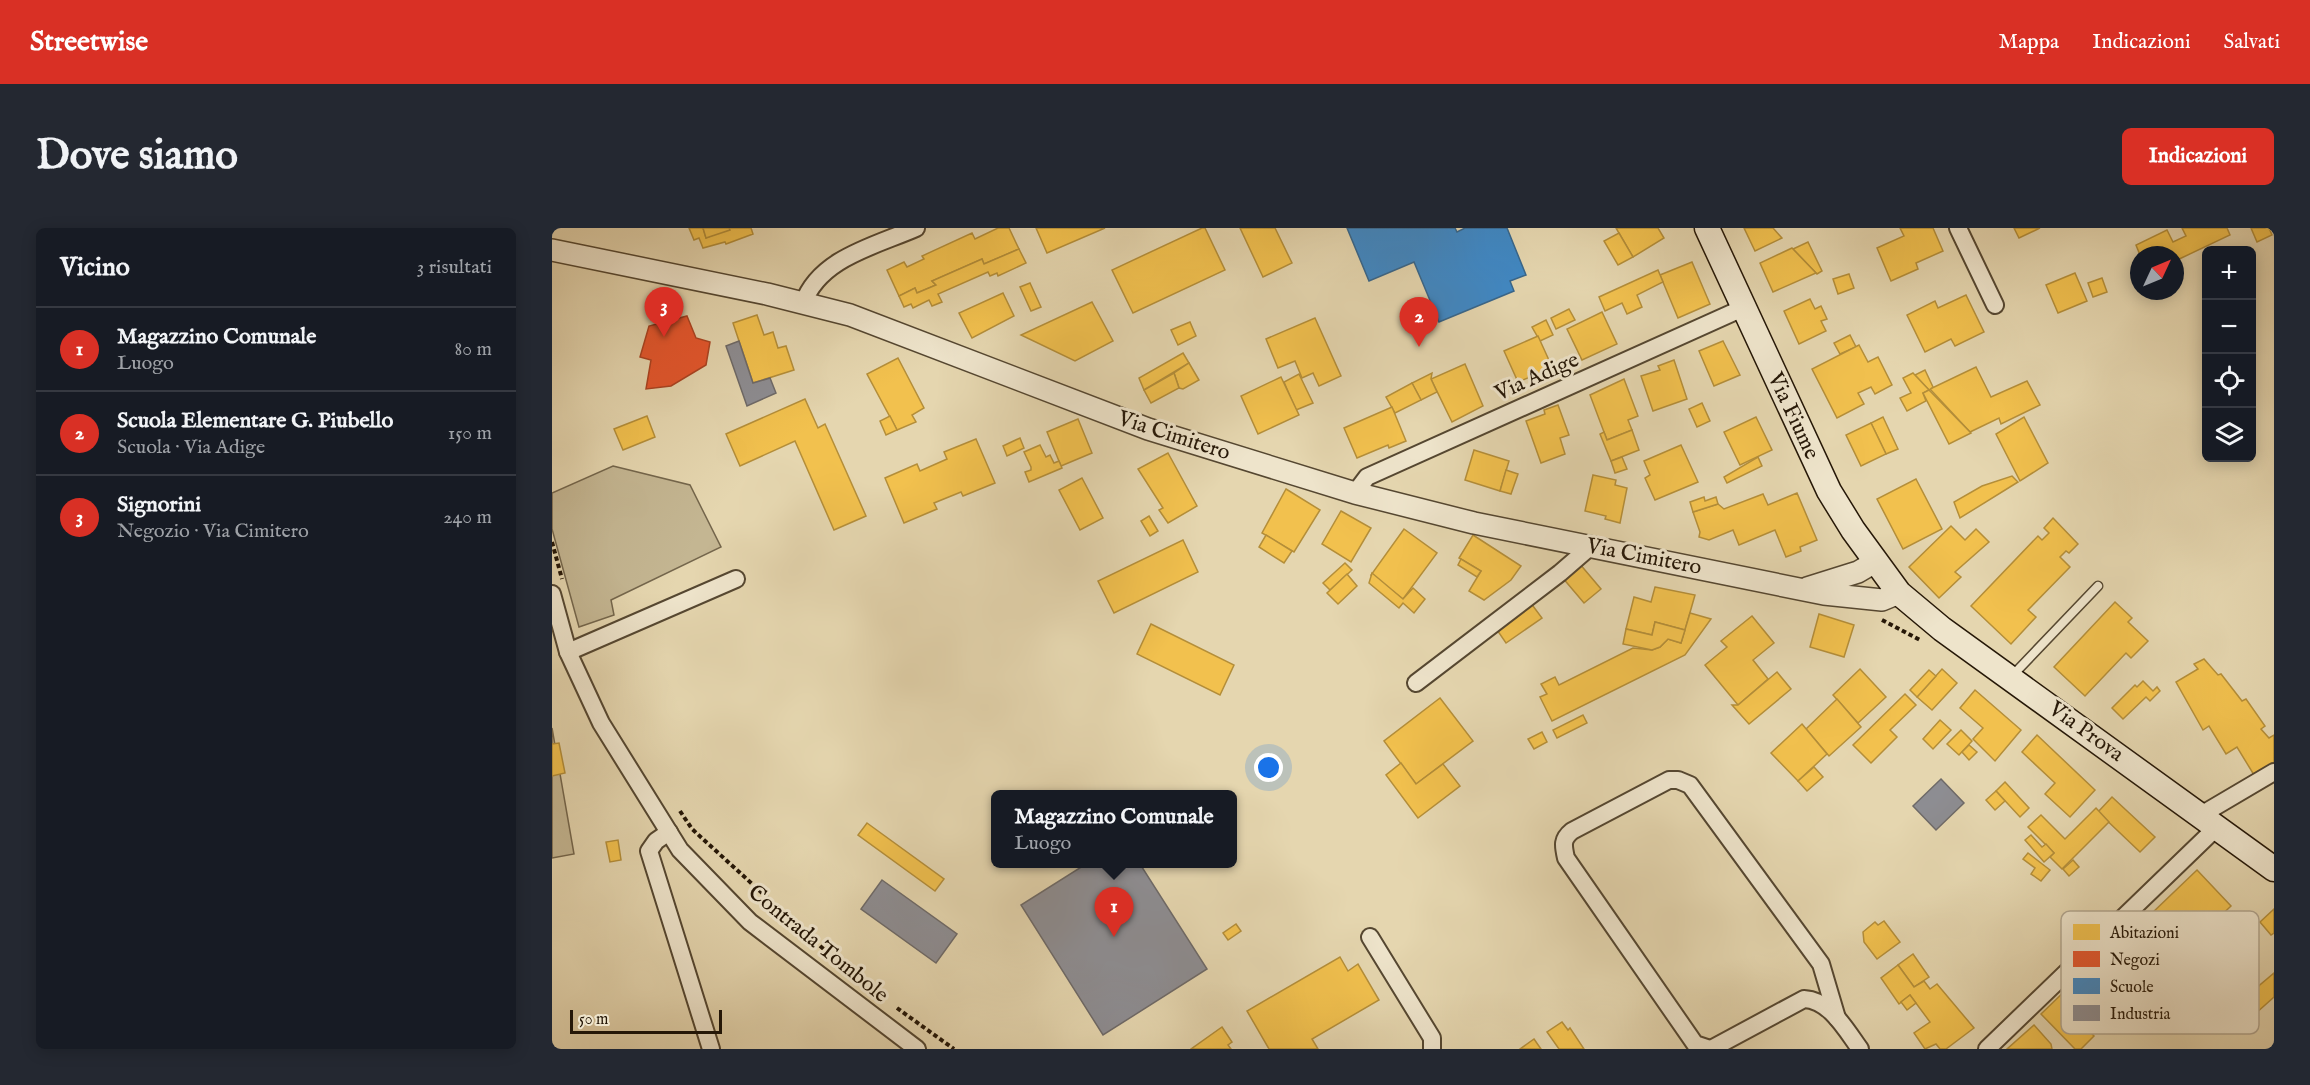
<!DOCTYPE html>
<html lang="it">
<meta charset="utf-8">
<style>
:root{--surface:#171b24;--page:#242831;--text:#f1f3f6;--muted:#9ea1a6;--line:#363941;--accent:#d93025}
body{margin:0;font-family:"IM FELL English",serif;background:var(--page);color:var(--text)}
.controls{position:absolute;right:18px;top:18px;display:grid;overflow:hidden;border-radius:9px;box-shadow:0 3px 15px #0003}
.controls button{width:54px;height:54px;display:grid;place-items:center;padding:0;border:0;border-bottom:2px solid var(--line);background:var(--surface);color:var(--text);font:30px sans-serif}
.compass{position:absolute;left:1578px;top:18px;width:54px;height:54px;border-radius:50%;background:var(--surface);box-shadow:0 3px 15px #0003;rotate:46deg}
.scale{position:absolute;left:18px;bottom:15px;width:152px;box-sizing:border-box;padding-left:6px;border:3px solid #251707;border-top:0;font-size:16px;line-height:21px;white-space:nowrap;color:#251707;-webkit-text-stroke:4px #eee4cb;paint-order:stroke}
.you{position:absolute;left:717px;top:540px;width:21px;height:21px;margin:-15px;border:4px solid #fff;border-radius:50%;background:#1a73e8;box-shadow:0 0 0 9px #1a73e833}
.badge{display:grid;place-items:center;width:39px;height:39px;border-radius:50%;background:var(--accent);color:#fff;font-size:20px;font-weight:700}
.pin{position:absolute;translate:-50% -50px;filter:drop-shadow(0 2px 3px #0008)}
.pin::after{content:'';position:absolute;top:32px;width:21px;height:18px;background:inherit;clip-path:polygon(0 0,100% 0,50% 100%)}
.popup{position:absolute;left:439px;top:562px;width:246px;height:78px;box-sizing:border-box;display:grid;place-content:center;border-radius:9px;background:var(--surface);filter:drop-shadow(0 2px 4px #0005);font-size:20px;white-space:nowrap;color:var(--muted)}
.popup b{font-size:22px;color:var(--text)}
.popup::after{content:'';position:absolute;left:50%;top:100%;margin-left:-12px;border:12px solid transparent;border-top-color:var(--surface)}
.list{margin:0;padding:0;list-style:none}
h2{display:flex;justify-content:space-between;align-items:center;height:78px;margin:0;padding:0 24px;font-size:26px}
h2 small{font-size:20px;font-weight:400;color:var(--muted)}
.list li{display:grid;grid-template-columns:39px 1fr auto;gap:18px;align-items:center;box-sizing:border-box;height:84px;padding:0 24px;border-top:2px solid var(--line)}
.list b{display:block;font-size:22px;white-space:nowrap}
.list p{margin:0;font-size:20px;white-space:nowrap;color:var(--muted)}
.list em{font-size:20px;font-style:normal;color:var(--muted)}
.icon{flex:none;width:33px;height:33px;fill:none;stroke:currentColor;stroke-width:2;stroke-linecap:round;stroke-linejoin:round}
.map{position:relative;flex:none;width:1722px;height:821px;overflow:hidden;border-radius:9px}
header{display:flex;align-items:center;gap:36px;box-sizing:border-box;height:84px;padding:0 30px;background:var(--accent);color:#fff}
header strong{font-size:28px}
nav{display:flex;gap:33px;margin-inline-start:auto;font-size:21px}
.intro{display:flex;align-items:center;justify-content:space-between;box-sizing:border-box;height:144px;padding:0 36px}
h1{margin:0;font-size:42px}
.button{padding:15px 27px;border-radius:9px;background:var(--accent);color:#fff;font-size:21px;font-weight:700}
main{display:flex;gap:36px;padding:0 36px}
aside{flex:1;background:var(--surface);border-radius:9px;box-shadow:0 3px 15px #0003}
.map>svg:first-child{display:block}
.green{fill:#c4b692;stroke:#74664c;stroke-width:1.5}
.homes{fill:#f2c14e;stroke:#b48e39;stroke-width:1.5}
.shops{fill:#e4572e;stroke:#ab4422;stroke-width:1.5}
.schools{fill:#3f88c5;stroke:#37668c;stroke-width:1.5}
.industry{fill:#8d8d92;stroke:#6e6a68;stroke-width:1.5}
.lines{fill:none;stroke-linecap:round;stroke-linejoin:round}
.service-casing{stroke:#554731;stroke-width:11}
.minor-casing{stroke:#554731;stroke-width:20}
.tertiary-casing{stroke:#554731;stroke-width:24}
.secondary-casing{stroke:#251707;stroke-width:27}
.path{stroke:#251707;stroke-width:4;stroke-dasharray:4.5 3;stroke-linecap:butt}
.service{stroke:#eee4cb;stroke-width:8}
.minor{stroke:#eee4cb;stroke-width:16}
.tertiary{stroke:#eee4cb;stroke-width:21}
.secondary{stroke:#eee4cb;stroke-width:24}
.labels{text-anchor:middle;dominant-baseline:central;stroke-width:6;stroke-linejoin:round;paint-order:stroke}
.street-label{font-size:22px;fill:#251707;stroke:#eee4cb}
.key{fill:#eee4cb;stroke:#b2a690;stroke-width:1.5}
.key-label{font-size:16px;fill:#251707}
</style>
<header>
<strong>Streetwise</strong>
<nav><a>Mappa</a><a>Indicazioni</a><a>Salvati</a></nav>
</header>
<div class="intro"><h1>Dove siamo</h1><a class="button">Indicazioni</a></div>
<main>
<aside>
<h2>Vicino<small>3 risultati</small></h2>
<ul class="list">
<li><span class="badge">1</span><div><b>Magazzino Comunale</b><p>Luogo</p></div><em>80 m</em></li>
<li><span class="badge">2</span><div><b>Scuola Elementare G. Piubello</b><p>Scuola · Via Adige</p></div><em>150 m</em></li>
<li><span class="badge">3</span><div><b>Signorini</b><p>Negozio · Via Cimitero</p></div><em>240 m</em></li>
</ul>
</aside>
<div class="map">
<svg width="1722" height="821" viewBox="0 0 1722 821">
<rect width="100%" height="100%" fill="#e5d6af"/>
<filter id="stains"><feTurbulence type="fractalNoise" baseFrequency=".00333" numOctaves="4"/><feColorMatrix values="0 0 0 0 .2 0 0 0 0 .09 0 0 0 0 .02 0 0 0 .5 -.17"/></filter>
<radialGradient id="worn" r=".72"><stop offset=".6" stop-color="#630" stop-opacity="0"/><stop offset="1" stop-color="#630" stop-opacity=".3"/></radialGradient>
<g class="green">
<polygon points="61,238 138,257 169,319 59,372 62,387 27,399 0,301 0,265"/>
<polygon points="0,500 22,626 0,630"/>
</g>
<g class="homes">
<polygon points="137,0 151,0 154,10 177,0 199,0 201,6 174,16 173,14 151,20 147,10 142,12"/>
<polygon points="151,0 177,0 178,2 154,10"/>
<polygon points="446,0 457,0 467,21 432,36 430,31 380,53 384,57 365,65 363,60 347,68 335,42 352,34 355,39 372,31 370,28 420,5 423,11"/>
<polygon points="484,0 553,0 495,25"/>
<polygon points="650,0 653,0 673,42 581,85 560,42"/>
<polygon points="688,0 723,0 740,35 711,49"/>
<polygon points="1064,0 1106,0 1112,10 1081,29"/>
<polygon points="1192,0 1221,0 1230,10 1203,23"/>
<polygon points="1348,0 1381,0 1391,23 1364,35 1366,41 1339,53 1325,20 1352,8"/>
<polygon points="1462,0 1488,0 1467,10"/>
<polygon points="1630,0 1675,0 1678,7 1623,33 1623,27 1588,27 1584,17 1615,2 1621,14 1634,8"/>
<polygon points="1699,0 1717,0 1720,7 1705,14"/>
<polygon points="1067,5 1081,29 1066,37 1052,13"/>
<polygon points="1256,14 1270,43 1265,46 1241,21"/>
<polygon points="1240,20 1264,45 1221,64 1208,35"/>
<polygon points="467,21 474,35 446,48 445,45 438,48 436,44 386,66 390,74 380,78 377,72 361,80 359,76 352,79 347,68 363,60 365,65 384,57 380,53 430,31 432,36"/>
<polygon points="1140,34 1158,76 1126,90 1108,47"/>
<polygon points="1106,42 1111,54 1085,67 1090,79 1075,86 1070,75 1053,83 1047,69"/>
<polygon points="1523,45 1535,73 1506,85 1494,57"/>
<polygon points="1297,46 1302,60 1286,66 1281,51"/>
<polygon points="1550,50 1555,64 1541,69 1536,55"/>
<polygon points="478,55 489,79 479,83 468,59"/>
<polygon points="451,65 462,88 420,110 407,85"/>
<polygon points="1414,67 1432,104 1403,118 1399,111 1373,124 1355,87 1383,73 1386,80"/>
<polygon points="1258,71 1263,81 1269,78 1275,91 1269,93 1274,103 1247,116 1232,83"/>
<polygon points="540,74 561,113 523,133 469,107"/>
<polygon points="1017,81 1023,92 1004,101 999,90"/>
<polygon points="1050,84 1065,116 1030,132 1015,101"/>
<polygon points="205,87 212,107 221,104 226,120 234,118 242,142 201,155 181,95"/>
<polygon points="763,90 789,148 767,158 761,145 750,150 743,133 726,140 714,111"/>
<polygon points="994,92 1001,107 988,113 980,99"/>
<polygon points="638,94 644,108 626,117 619,102"/>
<polygon points="1298,107 1304,119 1288,126 1282,115"/>
<polygon points="986,108 1001,141 999,147 990,152 983,147 966,154 952,123"/>
<polygon points="1171,113 1188,147 1162,158 1147,123"/>
<polygon points="1307,117 1316,134 1326,129 1340,157 1323,166 1319,159 1306,165 1312,176 1285,190 1260,141"/>
<polygon points="631,125 637,135 592,162 587,150"/>
<polygon points="346,130 372,180 360,187 364,194 345,202 315,146"/>
<polygon points="1122,132 1135,171 1101,183 1089,148 1108,142 1106,138"/>
<polygon points="637,135 647,152 631,161 627,160 622,145"/>
<polygon points="913,136 931,178 900,194 879,151"/>
<polygon points="1424,139 1439,169 1475,153 1488,177 1449,196 1447,190 1418,204 1378,161"/>
<polygon points="1373,142 1381,159 1377,162 1363,147"/>
<polygon points="622,145 627,160 599,175 592,162"/>
<polygon points="880,145 879,151 885,164 869,172 860,155"/>
<polygon points="1361,145 1377,162 1371,165 1374,173 1355,183 1348,170 1359,165 1351,150"/>
<polygon points="747,146 761,175 744,182 732,154"/>
<polygon points="729,149 747,187 706,206 689,168"/>
<polygon points="1072,151 1086,188 1076,192 1080,202 1055,212 1038,167"/>
<polygon points="860,155 869,172 843,185 834,169"/>
<polygon points="1377,162 1418,204 1419,205 1397,216 1371,165"/>
<polygon points="253,171 266,200 273,196 314,288 282,302 243,213 188,238 174,206"/>
<polygon points="1150,175 1158,193 1145,199 1137,181"/>
<polygon points="1006,177 1017,207 1008,210 1013,226 989,235 974,193 993,186 992,182"/>
<polygon points="840,179 854,213 837,220 836,217 805,230 792,200"/>
<polygon points="95,188 103,209 71,222 62,201"/>
<polygon points="338,188 345,202 334,207 328,193"/>
<polygon points="1204,189 1220,222 1188,237 1172,204"/>
<polygon points="1331,189 1346,221 1334,226 1319,195"/>
<polygon points="1472,189 1496,235 1468,253 1444,206"/>
<polygon points="526,191 540,225 509,238 495,204"/>
<polygon points="1319,195 1334,226 1309,238 1294,207"/>
<polygon points="1080,202 1087,222 1059,233 1048,206 1052,204 1055,212"/>
<polygon points="468,210 472,220 455,228 451,218"/>
<polygon points="424,211 443,255 411,268 409,264 382,275 385,281 352,295 333,250 365,236 368,243 395,231 392,224"/>
<polygon points="488,217 494,229 498,227 502,235 507,233 510,240 477,254 473,244 479,242 479,239 472,224"/>
<polygon points="1129,217 1146,254 1103,272 1093,250 1098,247 1092,233"/>
<polygon points="922,222 957,233 948,263 913,252"/>
<polygon points="616,225 645,278 616,295 607,282 611,280 586,241"/>
<polygon points="1070,229 1075,241 1063,245 1059,233"/>
<polygon points="1206,229 1210,238 1175,255 1172,249"/>
<polygon points="954,242 966,246 959,266 948,263"/>
<polygon points="1041,247 1064,252 1063,257 1075,260 1068,295 1053,291 1054,288 1033,283"/>
<polygon points="1460,248 1466,254 1408,290 1402,274 1430,258"/>
<polygon points="530,250 551,290 528,302 507,262"/>
<polygon points="1364,251 1390,301 1351,321 1325,271"/>
<polygon points="734,261 768,282 742,324 710,305"/>
<polygon points="1245,265 1265,312 1248,319 1249,323 1234,329 1223,302 1187,317 1181,302 1157,312 1147,309 1148,304 1141,284 1166,276 1172,281 1211,266 1216,277"/>
<polygon points="1152,269 1153,273 1164,269 1166,276 1141,284 1138,274"/>
<polygon points="789,283 819,300 799,334 770,316"/>
<polygon points="597,288 606,303 598,308 589,293"/>
<polygon points="1501,290 1526,316 1517,325 1514,323 1508,329 1518,339 1476,382 1484,389 1459,416 1419,378 1486,308 1490,312 1497,305 1492,300"/>
<polygon points="1399,298 1413,312 1424,301 1437,314 1403,344 1409,349 1387,370 1357,339"/>
<polygon points="852,301 885,325 851,371 819,347"/>
<polygon points="714,307 740,323 732,335 707,319"/>
<polygon points="921,307 969,338 959,352 932,372 917,363 929,343 907,330"/>
<polygon points="631,312 646,344 562,385 546,353"/>
<polygon points="909,331 929,343 925,349 906,337"/>
<polygon points="793,335 800,342 778,362 771,355"/>
<polygon points="1027,335 1049,361 1032,375 1010,349"/>
<polygon points="820,345 851,371 861,360 873,371 862,385 851,375 847,380 817,355"/>
<polygon points="795,346 805,358 786,376 775,365"/>
<polygon points="1103,359 1143,367 1133,402 1103,394 1100,407 1074,401 1082,369 1099,374"/>
<polygon points="978,374 990,390 954,415 943,399"/>
<polygon points="1563,374 1580,390 1576,394 1596,413 1579,430 1574,425 1533,468 1502,439"/>
<polygon points="1138,385 1159,391 1133,427 1000,493 988,469 995,466 989,456 1003,449 1007,457 1081,420 1100,422 1108,419 1116,411 1129,415"/>
<polygon points="1267,386 1302,397 1292,429 1258,419"/>
<polygon points="1200,388 1222,415 1201,432 1216,451 1186,477 1153,437 1175,419 1169,413"/>
<polygon points="1103,394 1133,402 1129,415 1116,411 1108,419 1100,422 1071,416 1074,401 1100,407"/>
<polygon points="599,396 682,437 668,467 585,426"/>
<polygon points="1652,431 1666,447 1669,446 1690,473 1694,471 1713,498 1709,501 1717,510 1722,507 1722,536 1702,547 1685,519 1674,526 1657,498 1651,502 1624,454 1646,441 1642,436"/>
<polygon points="1308,441 1334,469 1306,495 1281,467"/>
<polygon points="1390,441 1405,455 1380,482 1365,469"/>
<polygon points="1377,442 1384,448 1365,469 1358,462"/>
<polygon points="1225,444 1239,461 1197,496 1180,477 1186,477"/>
<polygon points="1591,453 1601,463 1605,459 1608,463 1598,473 1594,469 1571,491 1560,480 1583,457 1585,459"/>
<polygon points="1423,462 1469,502 1443,533 1421,511 1431,500 1408,480"/>
<polygon points="1353,466 1364,477 1338,502 1345,509 1319,535 1301,517"/>
<polygon points="888,470 921,513 864,556 832,513"/>
<polygon points="1285,471 1309,499 1277,528 1254,501"/>
<polygon points="1031,487 1035,495 1005,510 1001,502"/>
<polygon points="1388,492 1399,502 1381,521 1371,511"/>
<polygon points="1250,496 1275,526 1246,553 1219,525"/>
<polygon points="1409,502 1420,513 1407,527 1395,516"/>
<polygon points="990,504 995,514 982,521 976,511"/>
<polygon points="1485,507 1543,562 1518,589 1493,566 1503,555 1470,524"/>
<polygon points="7,515 13,545 0,548 0,516"/>
<polygon points="1417,517 1425,524 1417,532 1410,524"/>
<polygon points="849,535 864,556 891,536 908,558 866,590 834,547"/>
<polygon points="1262,539 1271,549 1255,563 1246,553"/>
<polygon points="1453,554 1477,580 1468,589 1444,563"/>
<polygon points="1444,563 1453,573 1443,582 1434,572"/>
<polygon points="1560,569 1603,609 1588,624 1546,584"/>
<polygon points="1544,580 1557,594 1510,641 1498,629 1502,625 1476,599 1489,587 1513,611"/>
<polygon points="315,595 392,651 383,663 306,607"/>
<polygon points="1479,607 1490,619 1494,616 1502,625 1492,634 1473,612"/>
<polygon points="66,612 69,632 58,634 54,614"/>
<polygon points="1476,625 1498,642 1489,653 1479,646 1483,640 1471,631"/>
<polygon points="1521,632 1527,639 1517,648 1511,641"/>
<polygon points="1645,642 1679,678 1632,723 1598,687"/>
<polygon points="1722,681 1722,705 1719,707 1708,694"/>
<polygon points="1332,693 1348,714 1325,731 1312,714 1311,704 1323,694 1326,697"/>
<polygon points="1588,694 1612,718 1585,745 1561,720"/>
<polygon points="684,696 689,703 676,712 671,705"/>
<polygon points="1652,704 1665,717 1643,738 1630,725"/>
<polygon points="1617,716 1644,746 1633,757 1613,737 1617,733 1609,724"/>
<polygon points="1361,726 1377,749 1362,759 1346,737"/>
<polygon points="1555,728 1578,753 1550,779 1527,754"/>
<polygon points="788,729 796,743 806,736 827,772 760,811 766,821 717,821 695,783"/>
<polygon points="1346,737 1362,759 1372,753 1378,761 1385,756 1422,800 1394,821 1388,821 1384,816 1373,821 1362,805 1378,794 1358,767 1347,776 1329,750"/>
<polygon points="1722,745 1722,769 1703,786 1690,772"/>
<polygon points="1699,748 1707,758 1695,768 1686,759"/>
<polygon points="1517,759 1545,787 1533,798 1542,808 1529,821 1523,821 1489,786"/>
<polygon points="1358,767 1364,775 1355,782 1349,774"/>
<polygon points="1010,794 1016,802 1018,800 1032,821 1007,821 995,804"/>
<polygon points="1482,797 1499,816 1500,821 1455,821"/>
<polygon points="670,799 680,814 676,817 679,821 639,821"/>
<polygon points="982,811 989,821 968,821"/>
</g>
<polygon class="shops" points="135,88 144,110 158,114 154,137 119,158 94,161 99,132 88,129 97,98"/>
<polygon class="schools" points="795,0 903,0 905,4 913,0 955,0 974,47 958,53 962,63 887,94 862,34 817,53"/>
<g class="industry">
<polygon points="187,113 201,155 218,150 224,165 195,178 174,118"/>
<polygon points="1389,551 1412,575 1384,602 1361,578"/>
<polygon points="534,636 588,636 655,741 551,807 469,677"/>
<polygon points="330,652 405,706 384,735 309,681"/>
</g>
<g class="lines">
<g class="service-casing">
<polyline id="service" points="1459,449 1546,358"/>
</g>
<g class="minor-casing">
<g id="minor">
<polyline points="1406,0 1443,77"/>
<path d="M251,76C267,30 323,18 364,0"/>
<polyline points="803,265 815,249 1191,80"/>
<polyline points="0,366 16,424 49,495 128,622 198,694 365,821"/>
<polyline points="16,424 184,351"/>
<polyline points="864,455 1008,345 1038,319"/>
<polyline points="1649,587 1722,544"/>
<polyline points="117,604 104,613 97,623 159,821"/>
<polyline points="818,709 880,810 880,821"/>
<path d="M1158,821L1143,816L1014,630C1011,617 1010,611 1020,603L1117,552H1126L1138,557L1269,736L1285,790"/>
<path d="M1159,821L1252,771C1278,772 1294,802 1308,821"/>
<polyline points="1435,821 1665,599"/>
</g>
</g>
<g class="tertiary-casing">
<g id="tertiary">
<polyline points="0,22 215,66 298,87 596,201 803,265 922,295 1272,366 1330,372 1347,365"/>
<polyline points="1255,360 1306,344 1323,334"/>
</g>
</g>
<g class="secondary-casing">
<polyline id="secondary" points="1155,0 1277,263 1301,302 1347,365 1390,401 1722,641"/>
</g>
<g class="path">
<polyline points="0,314 10,351"/>
<polyline points="1330,392 1368,412"/>
<polyline points="128,583 140,601 300,747"/>
<polyline points="345,780 402,821"/>
</g>
<use href="#service" class="service"/>
<use href="#minor" class="minor"/>
<use href="#tertiary" class="tertiary"/>
<use href="#secondary" class="secondary"/>
</g>
<g class="labels">
<g class="street-label">
<text transform="translate(985 149) rotate(-24)">Via Adige</text>
<text transform="translate(1241 188) rotate(65)">Via Fiume</text>
<text transform="translate(622 208) rotate(18)">Via Cimitero</text>
<text transform="translate(1092 329) rotate(11)">Via Cimitero</text>
<text transform="translate(1534 504) rotate(36)">Via Prova</text>
<text transform="translate(266 716) rotate(39)">Contrada Tombole</text>
</g>
</g>
<rect x="1509" y="683" width="198" height="123" rx="9" class="key"/>
<rect x="1521" y="696" width="27" height="16" fill="#f2c14e"/>
<rect x="1521" y="723" width="27" height="16" fill="#e4572e"/>
<rect x="1521" y="750" width="27" height="16" fill="#3f88c5"/>
<rect x="1521" y="777" width="27" height="16" fill="#8d8d92"/>
<g class="key-label">
<text x="1558" y="710">Abitazioni</text>
<text x="1558" y="737">Negozi</text>
<text x="1558" y="764">Scuole</text>
<text x="1558" y="791">Industria</text>
</g>
<rect width="100%" height="100%" filter="url(#stains)"/>
<rect width="100%" height="100%" fill="url(#worn)"/>
</svg>
<div class="controls">
<button>+</button>
<button>−</button>
<button><svg class="icon" aria-label="locate" viewBox="0 0 24 24"><circle cx="12" cy="12" r="6"/><path d="M12 2v4M12 18v4M2 12h4M18 12h4"/></svg></button>
<button><svg class="icon" aria-label="layers" viewBox="0 0 24 24"><path d="M12 4l9 5-9 5-9-5zM3 14l9 5 9-5"/></svg></button>
</div>
<svg class="compass" viewBox="-18 -18 36 36"><path d="M0-13l5 13h-10z" fill="#e53935"/><path d="M0 13l5-13h-10z" fill="#9ea1a6"/></svg>
<div class="scale">50 m</div>
<div class="you"></div>
<div class="pin badge" style="left:562px;top:709px">1</div>
<div class="popup"><b>Magazzino Comunale</b>Luogo</div>
<div class="pin badge" style="left:867px;top:119px">2</div>
<div class="pin badge" style="left:112px;top:109px">3</div>
</div>
</main>
